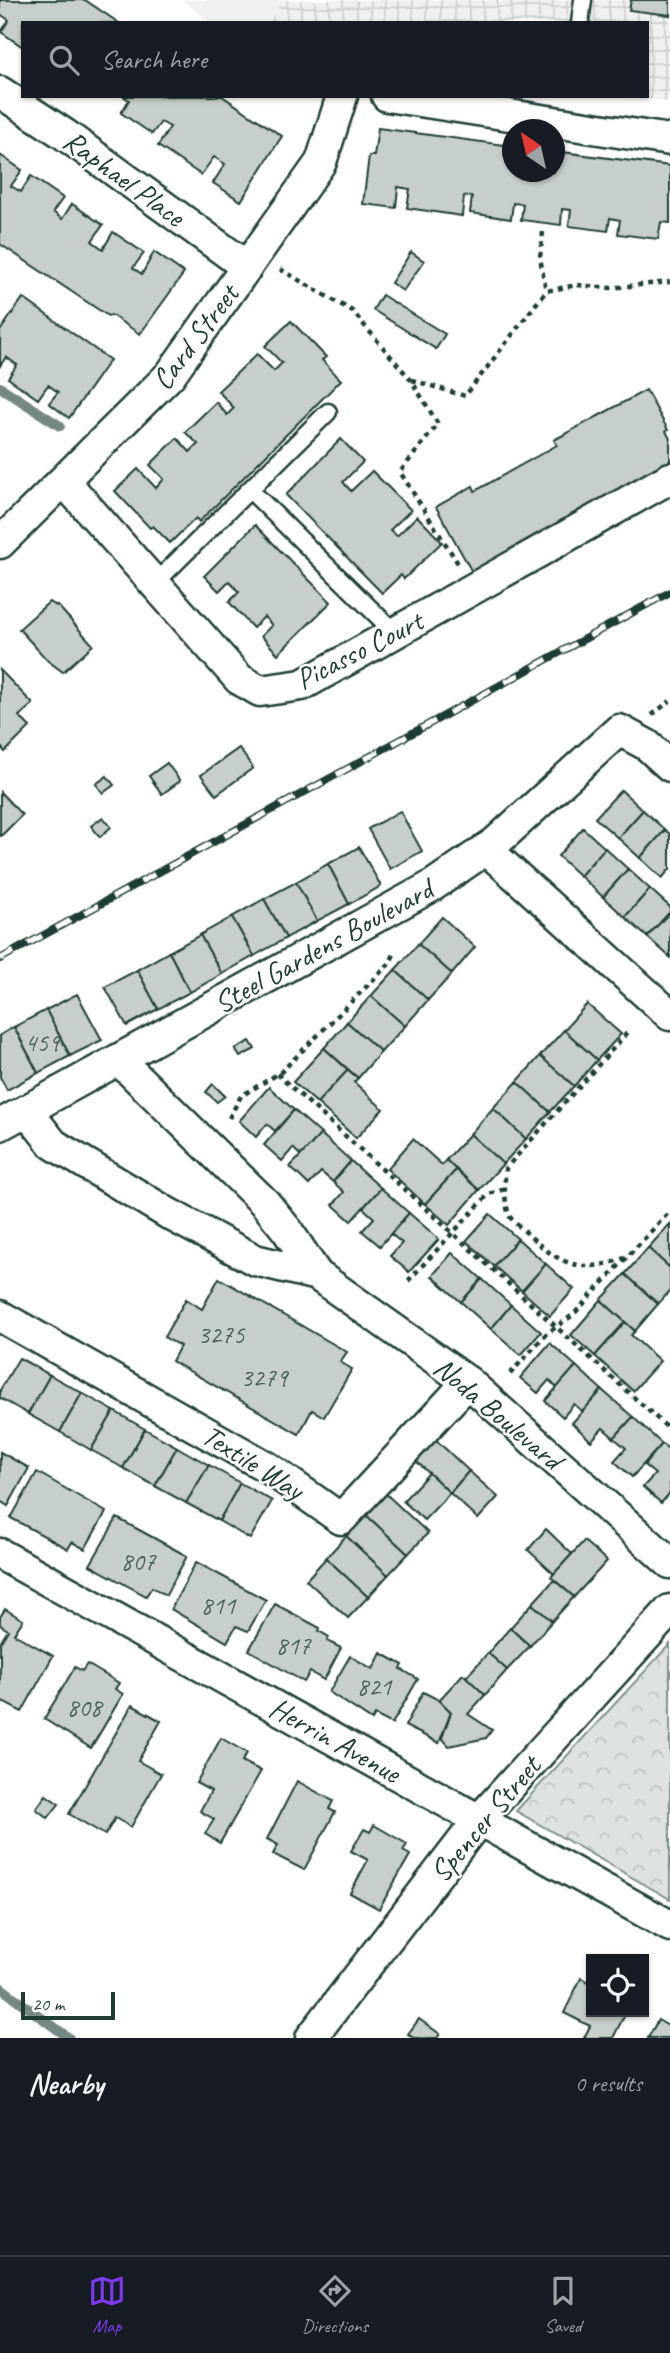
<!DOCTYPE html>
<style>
:root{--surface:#171b24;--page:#20242c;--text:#f1f3f6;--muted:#9ea1a6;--line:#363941;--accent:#7c3aed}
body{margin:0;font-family:Caveat,sans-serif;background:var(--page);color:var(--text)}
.controls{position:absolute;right:21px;bottom:21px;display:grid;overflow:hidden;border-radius:0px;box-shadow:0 2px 5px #0004}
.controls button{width:63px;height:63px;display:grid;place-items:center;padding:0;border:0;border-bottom:2px solid var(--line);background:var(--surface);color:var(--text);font:35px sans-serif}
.compass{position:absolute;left:502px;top:119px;width:63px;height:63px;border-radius:50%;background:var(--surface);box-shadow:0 2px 5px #0004;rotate:326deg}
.scale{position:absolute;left:21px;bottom:18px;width:94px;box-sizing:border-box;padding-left:7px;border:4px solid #1f3d34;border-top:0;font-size:19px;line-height:24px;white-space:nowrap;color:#1f3d34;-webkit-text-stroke:5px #fff;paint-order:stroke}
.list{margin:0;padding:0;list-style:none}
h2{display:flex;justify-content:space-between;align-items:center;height:91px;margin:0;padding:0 28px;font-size:30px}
h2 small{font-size:23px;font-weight:400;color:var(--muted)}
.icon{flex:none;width:38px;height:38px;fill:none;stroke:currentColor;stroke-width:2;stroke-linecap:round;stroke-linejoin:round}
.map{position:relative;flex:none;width:670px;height:2038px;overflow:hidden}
.search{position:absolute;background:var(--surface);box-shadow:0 2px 5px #0004;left:21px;right:21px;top:21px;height:77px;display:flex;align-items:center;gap:18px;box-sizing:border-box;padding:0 24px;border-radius:0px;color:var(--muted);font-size:26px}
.sheet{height:217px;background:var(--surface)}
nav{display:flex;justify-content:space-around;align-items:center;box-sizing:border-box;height:98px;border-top:2px solid var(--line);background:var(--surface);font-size:19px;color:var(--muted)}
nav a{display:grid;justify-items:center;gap:4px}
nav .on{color:var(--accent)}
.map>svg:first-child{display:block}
.built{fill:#eef1f0}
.industrial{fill:url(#industrial-grid)}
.forest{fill:url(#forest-crowns);stroke:#7e908b;stroke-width:2}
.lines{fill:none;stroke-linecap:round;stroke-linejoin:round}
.stream{stroke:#758883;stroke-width:10}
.building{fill:#c7cfcc;stroke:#1f3d34;stroke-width:2}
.service-casing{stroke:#1f3d34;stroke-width:21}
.minor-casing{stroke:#1f3d34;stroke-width:35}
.path{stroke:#1f3d34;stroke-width:4.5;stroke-dasharray:5 5;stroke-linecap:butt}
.service{stroke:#fff;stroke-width:16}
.minor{stroke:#fff;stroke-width:30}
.rail-casing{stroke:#1f3d34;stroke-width:8}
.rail{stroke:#fff;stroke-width:5;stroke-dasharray:16;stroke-linecap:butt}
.labels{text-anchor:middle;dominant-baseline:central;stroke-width:5;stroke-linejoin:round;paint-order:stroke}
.number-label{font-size:26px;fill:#49625a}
.street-label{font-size:30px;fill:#1f3d34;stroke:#fff}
</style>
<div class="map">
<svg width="670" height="2038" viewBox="0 0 670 2038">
<defs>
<pattern id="industrial-grid" width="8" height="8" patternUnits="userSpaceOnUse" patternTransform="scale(1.75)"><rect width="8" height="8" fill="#eef1f0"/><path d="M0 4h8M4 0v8" fill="none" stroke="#ccd0ce"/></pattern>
<pattern id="forest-crowns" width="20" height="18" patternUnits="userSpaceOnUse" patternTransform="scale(1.75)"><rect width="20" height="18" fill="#dee3e2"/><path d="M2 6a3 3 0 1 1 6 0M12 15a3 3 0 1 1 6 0" fill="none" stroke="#bec4c2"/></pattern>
</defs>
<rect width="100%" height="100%" fill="#fff"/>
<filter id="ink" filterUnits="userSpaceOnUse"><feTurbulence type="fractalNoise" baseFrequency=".0143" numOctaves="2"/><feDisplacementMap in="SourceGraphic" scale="14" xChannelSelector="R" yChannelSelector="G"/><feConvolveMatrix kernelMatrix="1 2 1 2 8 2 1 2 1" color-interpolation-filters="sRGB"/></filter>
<g filter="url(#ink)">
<polygon class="built" points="182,0 281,0 270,23 211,23"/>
<polygon class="industrial" points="281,0 670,0 670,102 618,96 647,96 647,23 270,23"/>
<polygon class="forest" points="670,1644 670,1899 516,1811"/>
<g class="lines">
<g class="stream">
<polyline points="0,387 60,426"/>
<polyline points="0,1987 69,2038"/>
</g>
</g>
<g class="building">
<polygon points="0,0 85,0 119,23 23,23 23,47 1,32 9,20 0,14"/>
<polygon points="631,0 670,0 670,15 629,10"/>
<polygon points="123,96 222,96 282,136 241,201 213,183 225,164 214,157 201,175 158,146 170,127 161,122 152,134 121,113 129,100"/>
<polygon points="378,128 512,146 512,172 554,172 554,151 670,166 670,223 661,222 658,239 618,234 620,220 610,218 608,231 569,226 571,210 562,209 561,225 521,220 523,204 513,203 511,219 470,213 472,197 464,196 462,216 407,208 410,189 398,187 396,208 363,204 369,156 374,156"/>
<polygon points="0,155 22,170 11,186 21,192 31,176 63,198 53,212 62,219 72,204 103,225 92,241 103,249 113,232 144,253 133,268 142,274 154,252 184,273 140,334 111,315 108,316 0,244"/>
<polygon points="411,252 424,261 403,291 391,283"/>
<polygon points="382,295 445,334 436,349 373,310"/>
<polygon points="23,298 110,360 69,418 49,403 58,392 48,385 38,399 8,378 17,365 6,357 0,366 0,331"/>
<polygon points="291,321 326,357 322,360 341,380 199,522 196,518 170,543 153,526 150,528 115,491 138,469 156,488 164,479 150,465 177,438 190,452 198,444 185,432 216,402 227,415 234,408 218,391 257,354 274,371 282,363 265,346"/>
<polygon points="646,390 668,430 666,431 670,439 670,463 472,572 436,507 473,486 475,491 557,445 554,440"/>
<polygon points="341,439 363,462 343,482 351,491 372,471 411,510 390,530 397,536 417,516 442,542 404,579 401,575 382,593 286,495"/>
<polygon points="255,525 331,602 278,654 261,636 272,625 264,617 253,628 229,602 239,592 229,581 219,591 204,576"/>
<polygon points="49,602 59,607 93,645 63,672 48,661 19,629"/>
<polygon points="0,670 33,704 19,716 30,727 5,752 0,746"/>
<polygon points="239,748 253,768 216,795 201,775"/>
<polygon points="167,763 180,781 162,794 149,776"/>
<polygon points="107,776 114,785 103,793 96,784"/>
<polygon points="621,790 643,810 618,838 595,818"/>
<polygon points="0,792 22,815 1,836 0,835"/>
<polygon points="643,810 665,830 640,858 618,838"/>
<polygon points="400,811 422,851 390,869 368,829"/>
<polygon points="103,817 111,827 100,837 91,826"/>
<polygon points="583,828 605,848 580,876 558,856"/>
<polygon points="665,830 670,834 670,869 662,878 640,858"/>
<polygon points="359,847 381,886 349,904 328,864"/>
<polygon points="605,848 628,869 603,897 580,876"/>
<polygon points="328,864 349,904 317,921 296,882"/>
<polygon points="628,869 650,889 625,917 603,897"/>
<polygon points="296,882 317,921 286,938 264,899"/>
<polygon points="650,889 670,907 670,912 647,937 625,917"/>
<polygon points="264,899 286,938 254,956 232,917"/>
<polygon points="670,912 670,957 647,937"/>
<polygon points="232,917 254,956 222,974 200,935"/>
<polygon points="442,917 475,947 452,974 418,944"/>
<polygon points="200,935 222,974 190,992 169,952"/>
<polygon points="418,944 452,974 428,1000 395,970"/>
<polygon points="169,952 190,992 158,1009 137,970"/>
<polygon points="137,970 158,1009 127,1026 105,987"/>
<polygon points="395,970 428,1000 405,1026 371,996"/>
<polygon points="77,994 102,1040 70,1056 46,1010"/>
<polygon points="371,996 405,1026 381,1052 347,1022"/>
<polygon points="587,1004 621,1034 597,1060 564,1030"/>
<polygon points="46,1010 70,1056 38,1073 14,1027"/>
<polygon points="347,1022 381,1052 358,1078 324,1048"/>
<polygon points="14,1027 38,1073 7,1090 0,1077 0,1035"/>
<polygon points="564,1030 597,1060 574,1086 540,1056"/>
<polygon points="250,1041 255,1049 240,1057 235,1049"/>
<polygon points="324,1048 348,1070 317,1103 293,1082"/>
<polygon points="540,1056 574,1086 550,1112 517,1082"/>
<polygon points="348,1070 358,1078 354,1082 383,1109 356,1138 317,1103"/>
<polygon points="517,1082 550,1112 526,1139 493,1108"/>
<polygon points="213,1084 225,1096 217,1102 206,1092"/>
<polygon points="269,1087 294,1110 275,1131 267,1124 256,1137 239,1121"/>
<polygon points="493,1108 526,1139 503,1164 470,1134"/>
<polygon points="294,1110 321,1134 301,1156 293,1148 282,1161 264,1145"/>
<polygon points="321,1134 351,1161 333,1182 321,1172 309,1185 290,1167"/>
<polygon points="470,1134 503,1164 479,1190 446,1160"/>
<polygon points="413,1139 442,1165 446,1160 456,1170 425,1204 387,1169"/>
<polygon points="351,1161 381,1188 351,1221 333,1205 344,1192 333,1182"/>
<polygon points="456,1170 479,1190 449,1225 425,1204"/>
<polygon points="381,1188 409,1213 380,1246 362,1231 374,1218 363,1208"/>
<polygon points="409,1213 439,1239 409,1272 390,1256 402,1243 391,1234"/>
<polygon points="490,1214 518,1239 494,1266 466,1241"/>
<polygon points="670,1224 670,1268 648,1248"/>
<polygon points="518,1239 546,1264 522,1291 494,1266"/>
<polygon points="648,1248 670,1268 670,1291 658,1304 625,1274"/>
<polygon points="452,1253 482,1279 461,1302 432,1276"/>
<polygon points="546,1264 574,1289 550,1316 522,1291"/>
<polygon points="625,1274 658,1304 635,1331 601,1300"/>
<polygon points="219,1278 347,1352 340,1362 352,1369 324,1417 312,1410 299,1434 172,1361 180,1346 164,1337 186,1299 202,1309"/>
<polygon points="482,1279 511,1305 491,1329 461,1302"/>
<polygon points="601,1300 625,1322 595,1356 571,1335"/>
<polygon points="511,1305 541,1332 521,1355 491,1329"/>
<polygon points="625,1322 635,1331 631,1335 660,1361 633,1391 595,1356"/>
<polygon points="550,1343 576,1366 557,1388 549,1380 538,1393 520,1378"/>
<polygon points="19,1358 50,1375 28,1414 0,1398 0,1390"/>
<polygon points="576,1366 602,1390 583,1412 574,1404 563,1417 545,1401"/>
<polygon points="50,1375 82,1393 60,1432 28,1414"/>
<polygon points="602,1390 633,1417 614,1438 603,1428 591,1441 572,1423"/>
<polygon points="82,1393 114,1411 91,1450 60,1432"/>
<polygon points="114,1411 145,1429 123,1468 91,1450"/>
<polygon points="633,1417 662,1444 632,1477 614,1461 626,1448 614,1438"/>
<polygon points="145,1429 177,1447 155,1486 123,1468"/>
<polygon points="435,1439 469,1471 450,1493 415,1460"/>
<polygon points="662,1444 670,1450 670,1493 661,1503 643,1487 655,1474 644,1465"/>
<polygon points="177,1447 209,1465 186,1503 155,1486"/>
<polygon points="0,1452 29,1468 8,1506 0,1501"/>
<polygon points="209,1465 240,1483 219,1521 186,1503"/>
<polygon points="469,1471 498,1497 478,1519 450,1493"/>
<polygon points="37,1472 106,1512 85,1549 72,1542 68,1549 11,1518"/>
<polygon points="429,1473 450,1493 424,1520 403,1501"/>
<polygon points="240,1483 272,1501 250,1539 219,1521"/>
<polygon points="386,1494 428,1533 408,1554 366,1515"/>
<polygon points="366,1515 408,1554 388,1575 346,1536"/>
<polygon points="117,1518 187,1556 166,1595 152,1587 146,1596 90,1565"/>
<polygon points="546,1529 572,1554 554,1574 528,1550"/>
<polygon points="346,1536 388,1575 368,1597 326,1558"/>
<polygon points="584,1541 607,1561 574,1597 551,1577"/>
<polygon points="326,1558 368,1597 348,1618 306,1580"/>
<polygon points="196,1562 266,1600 248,1631 236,1626 227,1642 171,1609"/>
<polygon points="554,1580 574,1597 552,1621 532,1604"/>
<polygon points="275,1604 320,1628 319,1631 329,1637 327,1641 341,1648 324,1680 310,1672 304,1682 249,1650"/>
<polygon points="532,1604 552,1621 530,1646 510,1628"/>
<polygon points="5,1609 23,1620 14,1634 53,1656 22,1712 3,1702 0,1708 0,1643 8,1630 0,1625 0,1617"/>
<polygon points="510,1628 530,1646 507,1670 488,1653"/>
<polygon points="381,1653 403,1665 401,1669 418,1679 392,1724 375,1715 372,1720 329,1692 350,1656 373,1669"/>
<polygon points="488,1653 507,1670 485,1695 466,1677"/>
<polygon points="87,1664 119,1683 115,1689 123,1694 91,1748 44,1719 75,1667 82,1671"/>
<polygon points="463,1674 485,1695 468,1714 492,1730 486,1738 449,1746 442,1738 451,1712 439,1700"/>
<polygon points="423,1692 439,1700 451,1712 439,1743 405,1726"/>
<polygon points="132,1705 161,1721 138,1761 161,1774 131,1827 115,1818 105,1835 69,1814"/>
<polygon points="221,1738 247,1753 242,1761 261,1771 220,1843 205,1834 214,1819 200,1811 211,1791 196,1783"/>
<polygon points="297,1781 333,1801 329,1809 335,1812 304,1870 273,1854 278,1845 267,1839"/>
<polygon points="46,1795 59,1804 48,1818 36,1809"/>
<polygon points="374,1825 407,1844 403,1851 410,1855 379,1909 350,1893 368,1860 351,1851 364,1829 370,1832"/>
<polygon points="581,1978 591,1983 591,2012 626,2012 613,2038 584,2038 590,2026 564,2013"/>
<polygon points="419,2019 440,2034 437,2038 413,2038 408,2034"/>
<polygon points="658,2020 670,2027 670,2038 648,2038"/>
</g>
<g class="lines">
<g class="service-casing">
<g id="service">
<polyline points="580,23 583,0"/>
<polyline points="250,490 395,633"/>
<polyline points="153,585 328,412"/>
</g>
</g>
<g class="minor-casing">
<g id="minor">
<polyline points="0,92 64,134 247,267"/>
<polyline points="387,96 670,140"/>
<polyline points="64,481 239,679 260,691 302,685 670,478"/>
<polyline points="0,543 170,375 321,162 342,96"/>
<polyline points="486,849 670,1015"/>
<polyline points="119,1060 265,1203 287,1230 317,1275"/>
<polyline points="27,1111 53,1144 169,1214 255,1260 317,1275 468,1382 670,1563"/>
<polyline points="0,1125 432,886 495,843 619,730 647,745 670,766"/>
<polyline points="0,1316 267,1467 341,1519 468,1382"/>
<polyline points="0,1554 670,1926"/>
<polyline points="311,2038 479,1820 670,1610"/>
</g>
</g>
<g class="path">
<polyline points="543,232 540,257 546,291"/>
<polyline points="280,269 352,311 411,380 438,424 400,472 459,565"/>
<polyline points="412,380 465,396 546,291 577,285 611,288 670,282"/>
<polyline points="652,715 670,701"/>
<path d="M627,1033L506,1168C504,1181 504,1204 510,1217C514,1223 524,1230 530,1236C562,1267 585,1274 627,1257"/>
<polyline points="277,1074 670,1430"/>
<polyline points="229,1118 241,1096 281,1072 390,963 394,954"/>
<polyline points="408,1281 489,1194 505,1189"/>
<polyline points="510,1374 546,1334 573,1315 670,1211"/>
</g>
<use href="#service" class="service"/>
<use href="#minor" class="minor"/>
<g class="rail-casing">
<polyline id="rail" points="0,959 670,592"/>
</g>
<use href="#rail" class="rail"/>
</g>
</g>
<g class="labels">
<g class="number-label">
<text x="42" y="1042">459</text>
<text x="221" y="1334">3275</text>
<text x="264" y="1377">3279</text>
<text x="138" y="1561">807</text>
<text x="218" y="1605">811</text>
<text x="293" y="1645">817</text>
<text x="374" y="1686">821</text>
<text x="84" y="1707">808</text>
</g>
<g class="street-label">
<text transform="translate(124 178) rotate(36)">Raphael Place</text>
<text transform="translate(195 337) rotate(-53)">Card Street</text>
<text transform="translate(359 650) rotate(-27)">Picasso Court</text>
<text transform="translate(323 946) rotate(-29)">Steel Gardens Boulevard</text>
<text transform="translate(498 1413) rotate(40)">Noda Boulevard</text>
<text transform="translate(253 1462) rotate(32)">Textile Way</text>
<text transform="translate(335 1740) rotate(29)">Herrin Avenue</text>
<text transform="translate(485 1819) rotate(-50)">Spencer Street</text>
</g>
</g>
</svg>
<div class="controls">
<button><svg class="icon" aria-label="locate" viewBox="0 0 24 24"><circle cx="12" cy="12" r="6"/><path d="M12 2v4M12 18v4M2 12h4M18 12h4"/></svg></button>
</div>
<svg class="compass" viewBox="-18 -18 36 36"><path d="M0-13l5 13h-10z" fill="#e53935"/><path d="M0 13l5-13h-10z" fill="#9ea1a6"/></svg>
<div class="scale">20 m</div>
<div class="search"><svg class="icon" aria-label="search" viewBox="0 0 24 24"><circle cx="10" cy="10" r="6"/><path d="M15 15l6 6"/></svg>Search here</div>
</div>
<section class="sheet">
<h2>Nearby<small>0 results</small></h2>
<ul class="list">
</ul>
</section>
<nav>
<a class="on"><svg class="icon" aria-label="map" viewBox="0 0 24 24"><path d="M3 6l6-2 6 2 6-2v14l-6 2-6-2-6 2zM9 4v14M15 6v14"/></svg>Map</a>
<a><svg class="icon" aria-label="directions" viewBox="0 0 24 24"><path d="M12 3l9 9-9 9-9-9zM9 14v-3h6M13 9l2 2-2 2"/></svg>Directions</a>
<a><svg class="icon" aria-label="saved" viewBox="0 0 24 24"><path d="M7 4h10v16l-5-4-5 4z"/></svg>Saved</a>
</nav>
